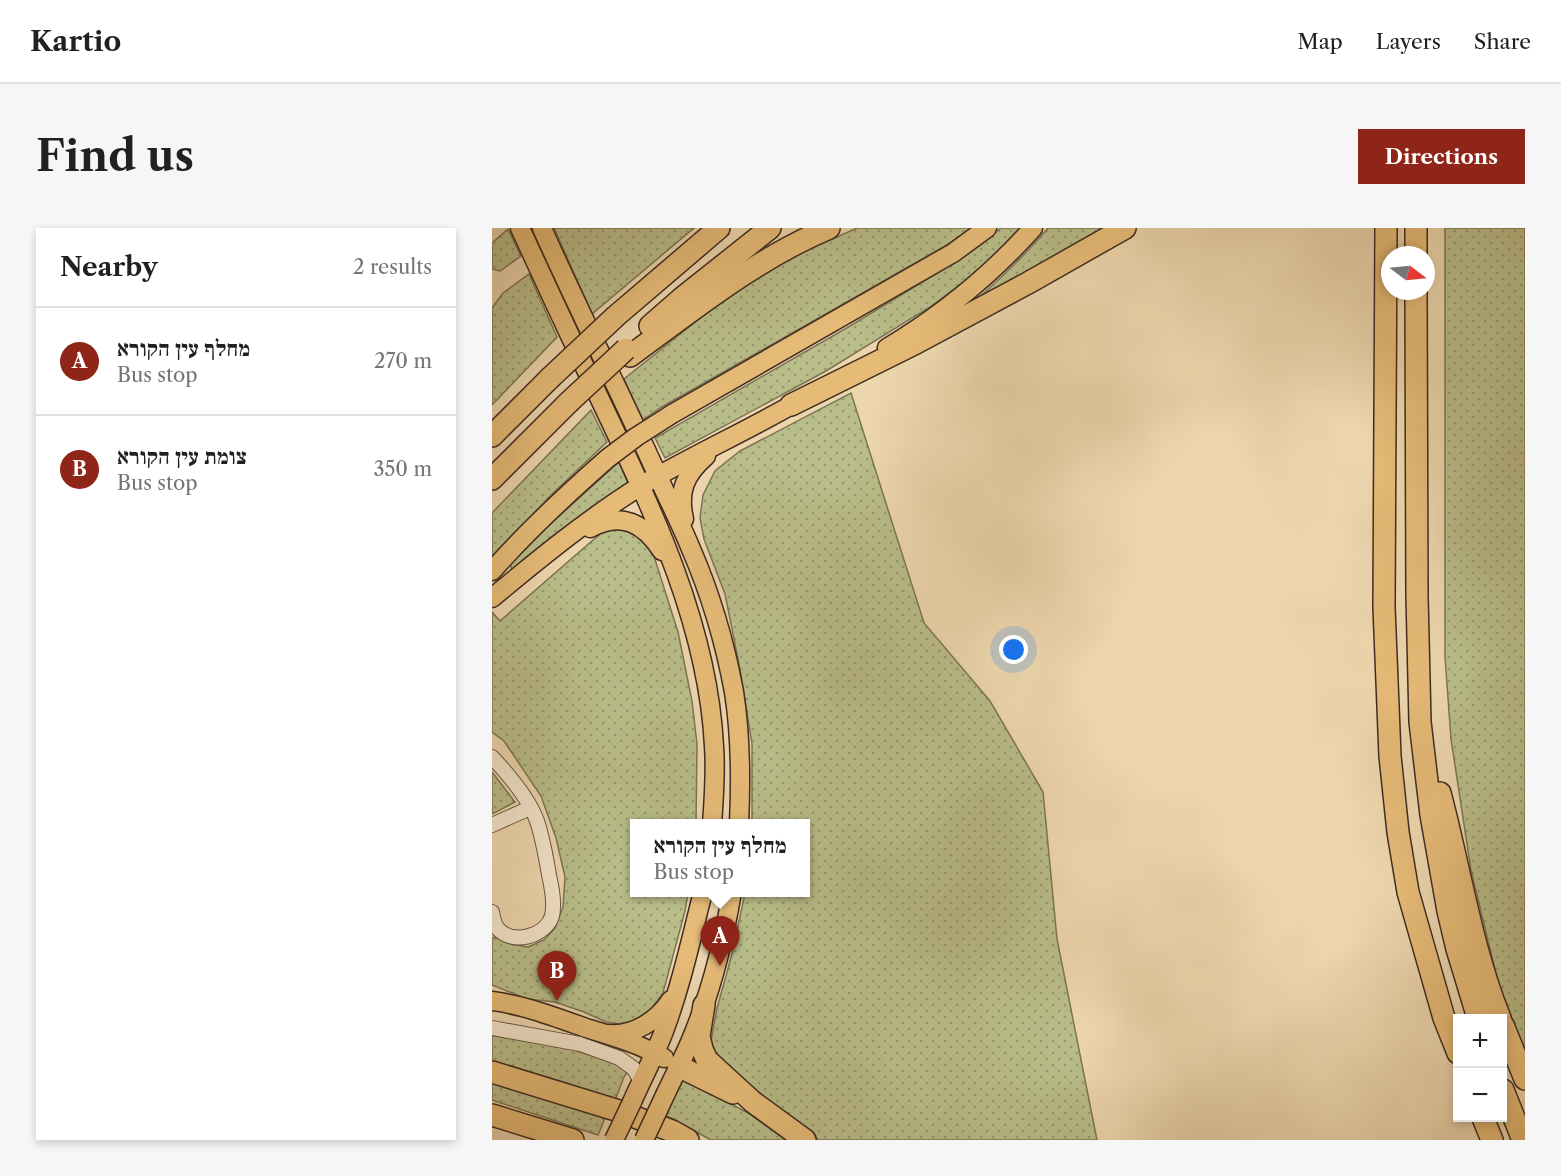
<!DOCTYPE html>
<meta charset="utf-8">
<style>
:root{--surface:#fff;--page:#f6f6f6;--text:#202124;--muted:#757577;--line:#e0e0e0;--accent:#8f2418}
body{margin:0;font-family:"Libre Caslon Text","Frank Ruhl Libre",serif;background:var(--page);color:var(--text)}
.controls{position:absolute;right:18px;bottom:18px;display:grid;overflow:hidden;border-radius:0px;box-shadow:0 3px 9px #0003}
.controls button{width:54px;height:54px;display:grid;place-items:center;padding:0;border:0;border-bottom:2px solid var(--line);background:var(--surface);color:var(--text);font:30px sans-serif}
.compass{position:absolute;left:889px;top:18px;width:54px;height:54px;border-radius:50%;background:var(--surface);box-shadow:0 3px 9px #0003;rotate:106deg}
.you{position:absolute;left:522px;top:422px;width:21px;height:21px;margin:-15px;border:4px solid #fff;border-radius:50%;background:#1a73e8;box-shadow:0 0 0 9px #1a73e833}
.badge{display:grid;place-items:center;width:39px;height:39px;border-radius:50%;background:var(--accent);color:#fff;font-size:20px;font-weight:700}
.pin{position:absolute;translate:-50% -50px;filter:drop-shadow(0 2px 3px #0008)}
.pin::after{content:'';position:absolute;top:32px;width:21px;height:18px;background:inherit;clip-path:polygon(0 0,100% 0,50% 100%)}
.popup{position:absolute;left:138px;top:591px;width:180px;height:78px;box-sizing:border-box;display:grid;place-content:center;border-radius:0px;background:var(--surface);filter:drop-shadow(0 2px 4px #0005);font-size:20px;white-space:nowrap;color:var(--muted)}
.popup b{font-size:22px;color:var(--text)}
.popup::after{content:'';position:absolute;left:50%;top:100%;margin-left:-12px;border:12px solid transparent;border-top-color:var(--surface)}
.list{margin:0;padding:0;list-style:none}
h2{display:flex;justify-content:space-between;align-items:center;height:78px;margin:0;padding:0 24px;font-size:26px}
h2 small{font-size:20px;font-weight:400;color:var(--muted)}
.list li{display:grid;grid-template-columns:39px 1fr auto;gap:18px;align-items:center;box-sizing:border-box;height:108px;padding:0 24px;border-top:2px solid var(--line)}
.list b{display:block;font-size:22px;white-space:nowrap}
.list p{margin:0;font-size:20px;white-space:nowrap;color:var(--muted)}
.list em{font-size:20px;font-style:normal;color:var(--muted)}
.map{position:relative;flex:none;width:1033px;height:912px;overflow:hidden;border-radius:0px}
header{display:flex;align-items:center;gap:36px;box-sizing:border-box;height:84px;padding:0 30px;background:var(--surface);border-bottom:2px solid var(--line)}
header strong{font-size:28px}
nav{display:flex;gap:33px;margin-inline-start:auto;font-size:21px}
.intro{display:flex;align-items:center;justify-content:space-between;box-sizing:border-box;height:144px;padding:0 36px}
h1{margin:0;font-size:42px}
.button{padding:15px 27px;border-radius:0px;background:var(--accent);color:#fff;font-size:21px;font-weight:700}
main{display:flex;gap:36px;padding:0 36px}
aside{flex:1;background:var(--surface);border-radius:0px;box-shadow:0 3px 9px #0003}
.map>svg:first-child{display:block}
.green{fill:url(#green-dots);stroke:#7c7455;stroke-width:1.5}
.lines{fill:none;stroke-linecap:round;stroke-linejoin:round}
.minor-casing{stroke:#6a5644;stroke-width:16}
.major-casing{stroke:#3f2b21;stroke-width:21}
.highway-casing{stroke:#3f2b21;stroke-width:24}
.minor{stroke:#f3e4ca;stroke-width:14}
.major{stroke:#e6bb77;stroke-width:18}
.highway{stroke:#e6bb77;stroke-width:21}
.major-bridge-casing{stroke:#3f2b21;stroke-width:21;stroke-linecap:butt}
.highway-bridge-casing{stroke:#3f2b21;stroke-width:24;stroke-linecap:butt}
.major-bridge{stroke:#e6bb77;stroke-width:18}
.highway-bridge{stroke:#e6bb77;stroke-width:21}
</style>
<header>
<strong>Kartio</strong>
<nav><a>Map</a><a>Layers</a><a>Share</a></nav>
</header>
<div class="intro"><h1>Find us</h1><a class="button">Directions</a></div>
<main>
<aside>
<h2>Nearby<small>2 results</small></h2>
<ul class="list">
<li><span class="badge">A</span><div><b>מחלף עין הקורא</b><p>Bus stop</p></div><em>270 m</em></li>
<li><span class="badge">B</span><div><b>צומת עין הקורא</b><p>Bus stop</p></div><em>350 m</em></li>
</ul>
</aside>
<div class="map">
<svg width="1033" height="912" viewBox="0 0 1033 912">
<defs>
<pattern id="green-dots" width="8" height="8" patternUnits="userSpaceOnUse" patternTransform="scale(1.5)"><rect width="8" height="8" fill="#b9bd89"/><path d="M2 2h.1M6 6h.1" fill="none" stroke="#989a70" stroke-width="1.8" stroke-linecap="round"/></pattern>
</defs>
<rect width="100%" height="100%" fill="#edd6ae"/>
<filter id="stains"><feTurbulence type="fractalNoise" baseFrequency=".00333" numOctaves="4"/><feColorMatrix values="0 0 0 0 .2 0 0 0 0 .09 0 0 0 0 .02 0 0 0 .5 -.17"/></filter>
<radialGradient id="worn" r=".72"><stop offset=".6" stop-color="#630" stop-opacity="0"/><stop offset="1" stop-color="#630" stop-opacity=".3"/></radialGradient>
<g class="green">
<polygon points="62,0 202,0 100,86"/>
<polygon points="365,0 481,0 453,18 168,180 151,192 132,151 237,67 296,31"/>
<polygon points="509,0 532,0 488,42 438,79 334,143 173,230 163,210 358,98 462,35"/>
<path d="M556,0H616L470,84C501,58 530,31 556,0Z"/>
<polygon points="953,0 1033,0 1033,831 1011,775 979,642 959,511 953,429"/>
<polygon points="16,1 29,28 8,43 0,41 0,15"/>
<polygon points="37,46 65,109 0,177 0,80 11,65"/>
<polygon points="359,165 432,395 498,473 551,564 565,711 605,912 327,912 225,831 219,813 225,780 240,726 253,665 314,664 314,596 260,595 260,516 247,436 233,366 212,311 208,290 211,267 223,243 248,223"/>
<polygon points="99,182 115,214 59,267 0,330 0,285"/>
<polygon points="127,234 137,258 66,304 20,343 18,335 55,299"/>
<polygon points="125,299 140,303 153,312 161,325 186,404 200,473 205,516 204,595 142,596 142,664 196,665 193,683 171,765 159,781 142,793 126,796 114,794 92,784 63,774 35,771 0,757 0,710 3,709 19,716 36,719 52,712 63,700 71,679 73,649 64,610 49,568 12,513 0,504 0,384 8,393 108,306"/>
<polygon points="0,544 23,574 0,586"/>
<polygon points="0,805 72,819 130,837 136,843 132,849 122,875 0,837"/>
<polygon points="191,851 256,885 294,912 219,912 173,887"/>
<polygon points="0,855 26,861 113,890 106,907 0,872"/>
</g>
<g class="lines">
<g class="minor-casing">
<g id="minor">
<path d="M0,529C17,547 37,570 45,593C51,611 54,629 57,647C60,660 63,675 60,688C53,709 21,717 6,701C2,696 1,690 0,684"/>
<polyline points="0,597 38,580"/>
<polyline points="0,800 88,816 127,830 141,840 145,846 149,855"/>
</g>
</g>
<g class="major-casing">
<g id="major">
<path d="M28,0C56,61 84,121 113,182C163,287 216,399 222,518C224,544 222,570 220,596"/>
<path d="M50,0C88,86 131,169 169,255C179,277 190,299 199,321C219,367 233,415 242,464C249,508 249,552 247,596"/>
<path d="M395,120C450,87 498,48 541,0"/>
<polyline points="180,186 461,25 495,0"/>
<path d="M192,291C186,264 192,247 214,228"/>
<path d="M98,300C129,283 152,295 170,323"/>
<path d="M0,343C36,302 75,266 116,230"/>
<path d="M0,370C48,330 97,290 150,257C203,226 259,201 312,170"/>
<path d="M0,773C32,777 63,789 94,800C120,808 148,816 172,830"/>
<path d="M117,806C142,808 166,792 179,772"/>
<path d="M174,865C183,846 193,827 201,807C219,763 232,711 240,664"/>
<path d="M140,874C150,851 163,827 172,803C189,758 199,711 211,664"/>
</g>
</g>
<g class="highway-casing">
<g id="highway">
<polyline points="894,0 892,379 898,528 906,604 916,664 952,790 966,825"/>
<polyline points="924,0 924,27"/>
<polyline points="924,63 925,368 928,494 939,587 956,683 965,721 986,790"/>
<polyline points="124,88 227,0"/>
<polyline points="158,98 190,70 278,0"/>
<path d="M138,128C202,81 264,31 337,0"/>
<polyline points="299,177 424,115 536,55 633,0"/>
<polyline points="0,208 58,150"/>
<polyline points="0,251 77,174"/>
<path d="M948,565C968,640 979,718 1008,790"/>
<polyline points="212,777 207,808 210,821 215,832 261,874 313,912"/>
<polyline points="1011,797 1033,851"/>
<polyline points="186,838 241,865"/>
<polyline points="0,844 127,883 180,903 196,912"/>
<polyline points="1011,862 1031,912"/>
<polyline points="0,887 81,912"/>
<polyline points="991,890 1000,912"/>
</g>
</g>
<use href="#minor" class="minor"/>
<use href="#major" class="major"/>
<use href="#highway" class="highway"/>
<g class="major-bridge-casing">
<g id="major-bridge">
<polyline points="116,230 144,209 180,186"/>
<polyline points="122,912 140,874"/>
<polyline points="152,912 174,865"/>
</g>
</g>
<g class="highway-bridge-casing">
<g id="highway-bridge">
<polyline points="58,150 124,88"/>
<polyline points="77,174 134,121"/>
</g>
</g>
<use href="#major-bridge" class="major-bridge"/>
<use href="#highway-bridge" class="highway-bridge"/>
</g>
<rect width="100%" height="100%" filter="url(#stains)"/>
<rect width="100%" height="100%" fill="url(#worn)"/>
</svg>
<div class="controls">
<button>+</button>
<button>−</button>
</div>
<svg class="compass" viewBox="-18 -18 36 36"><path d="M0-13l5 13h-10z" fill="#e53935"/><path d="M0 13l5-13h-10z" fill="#757577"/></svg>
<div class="you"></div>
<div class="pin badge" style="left:228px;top:738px">A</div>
<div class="popup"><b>מחלף עין הקורא</b>Bus stop</div>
<div class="pin badge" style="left:65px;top:773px">B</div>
</div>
</main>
